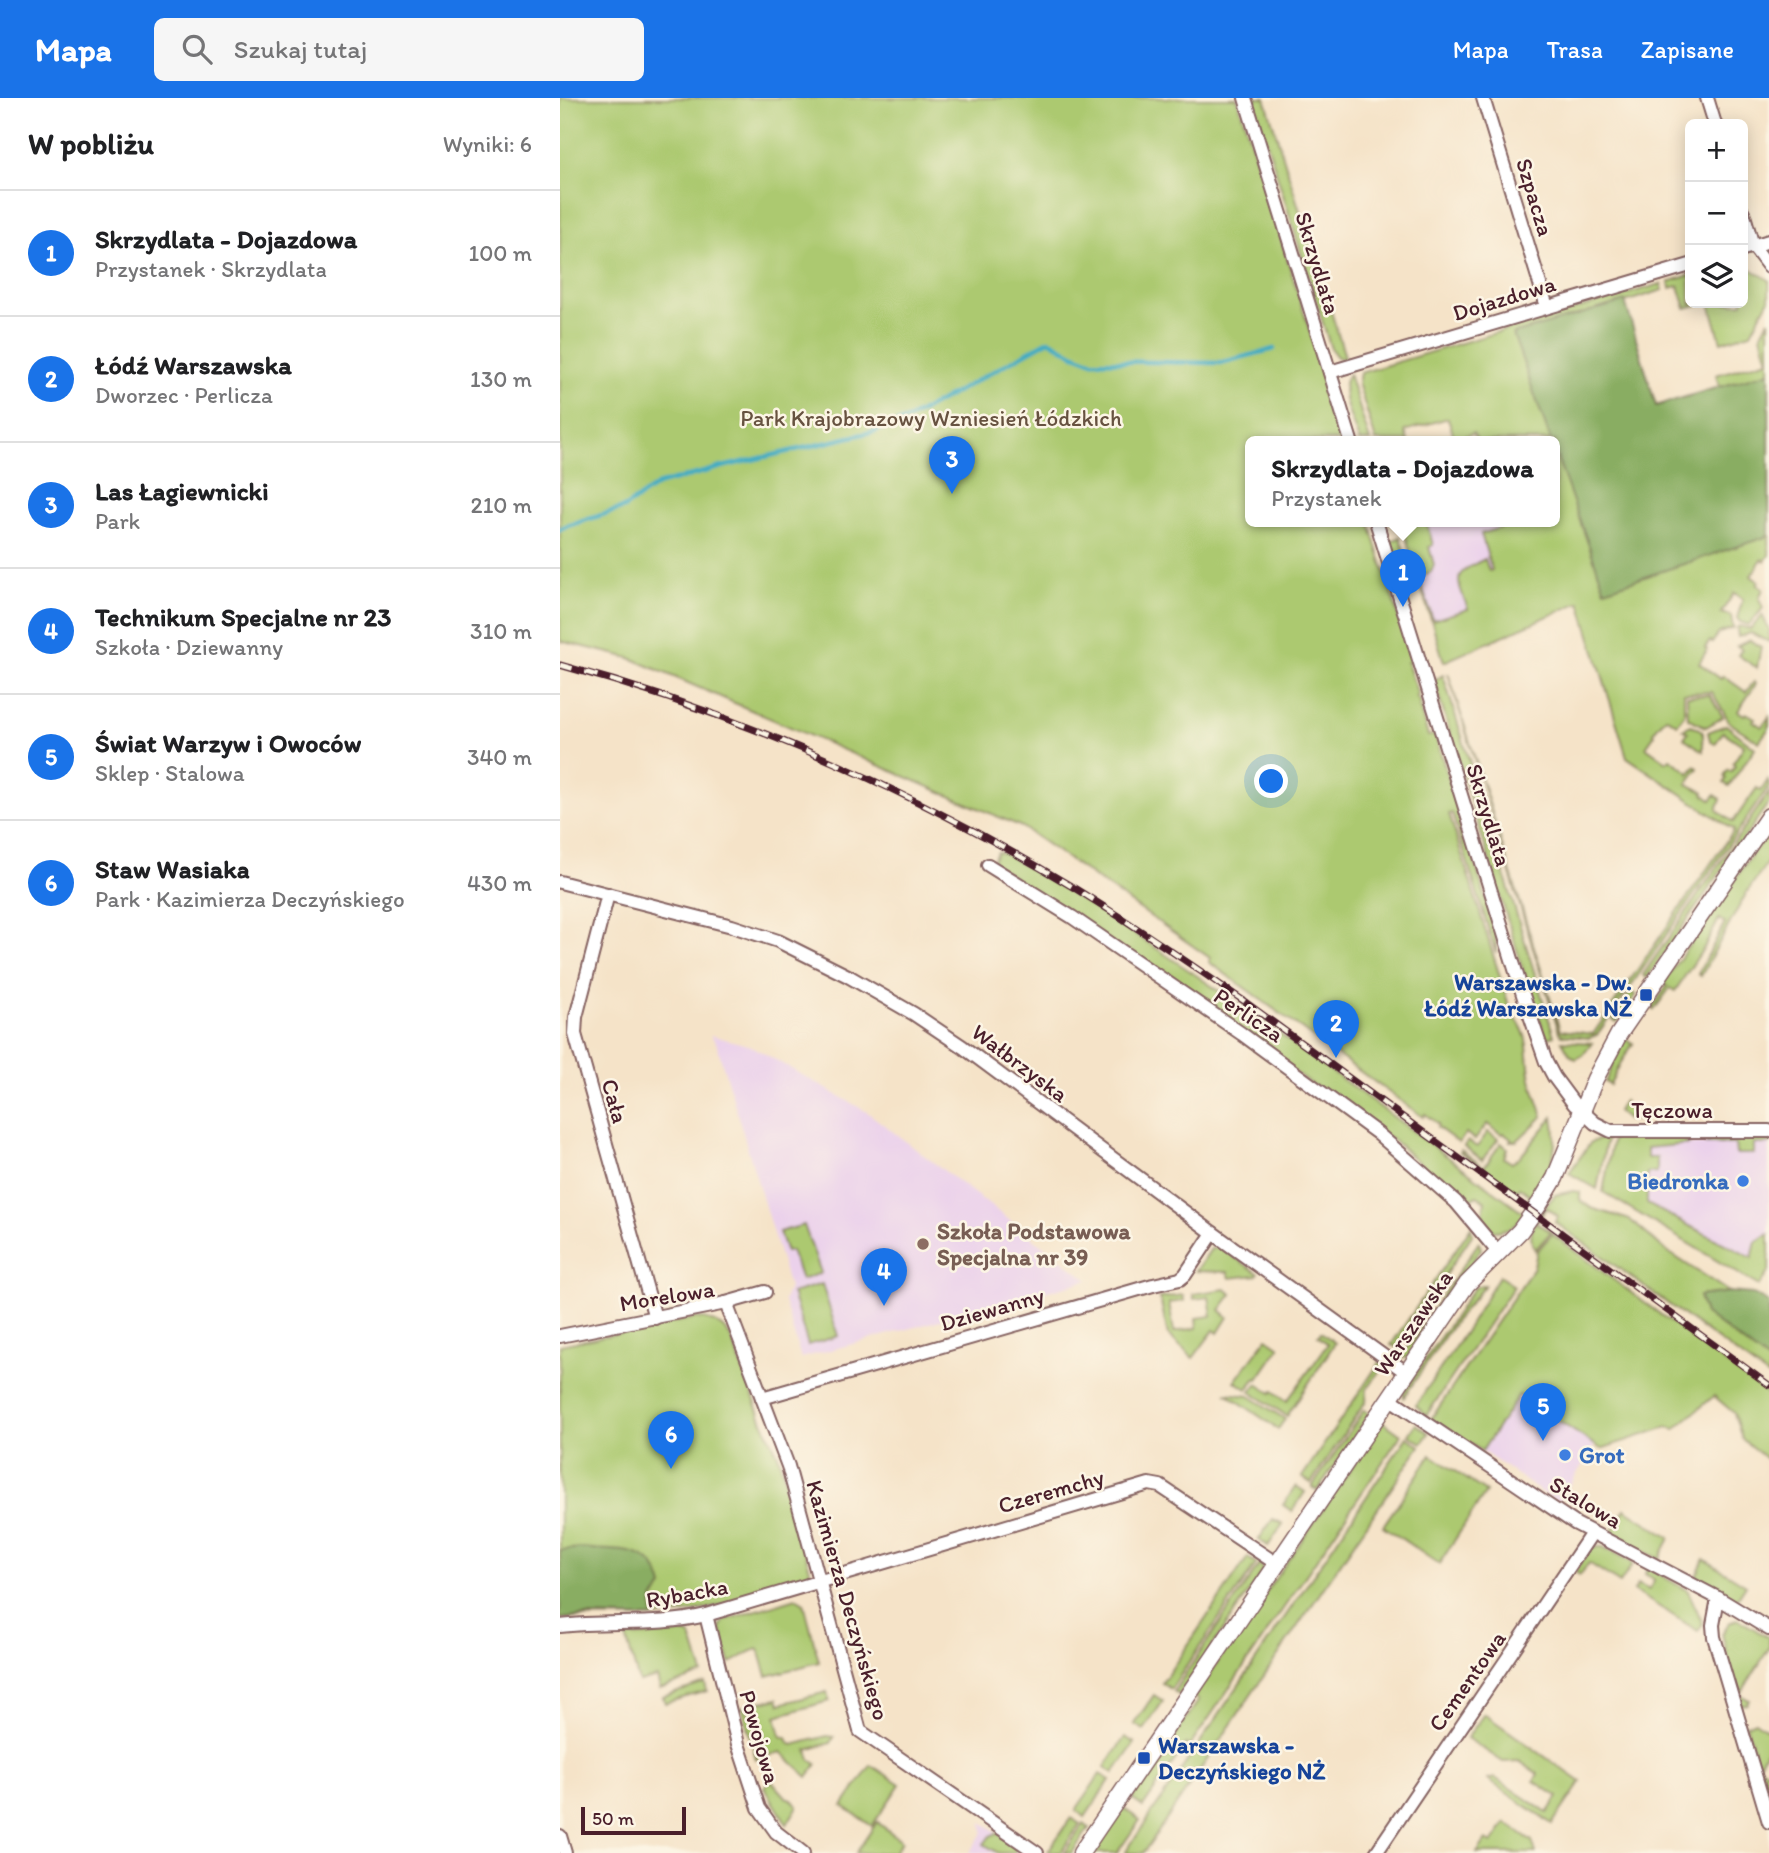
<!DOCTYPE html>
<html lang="pl">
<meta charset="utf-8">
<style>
:root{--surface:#fff;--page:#f6f6f6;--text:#202124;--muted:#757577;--line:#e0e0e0;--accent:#1a73e8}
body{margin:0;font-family:Itim,sans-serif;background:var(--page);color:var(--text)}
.controls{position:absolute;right:21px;top:21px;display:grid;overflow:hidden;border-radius:10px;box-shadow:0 4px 18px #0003}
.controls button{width:63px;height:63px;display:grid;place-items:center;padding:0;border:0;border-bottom:2px solid var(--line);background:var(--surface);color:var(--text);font:35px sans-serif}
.scale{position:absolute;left:21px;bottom:18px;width:105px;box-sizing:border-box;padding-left:7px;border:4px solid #4a1f2b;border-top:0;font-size:19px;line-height:24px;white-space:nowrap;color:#4a1f2b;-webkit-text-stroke:5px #fcf5e5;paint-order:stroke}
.you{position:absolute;left:712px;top:684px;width:24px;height:24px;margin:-18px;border:5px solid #fff;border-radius:50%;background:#1a73e8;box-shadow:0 0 0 10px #1a73e833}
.badge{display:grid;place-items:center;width:46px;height:46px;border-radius:50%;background:var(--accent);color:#fff;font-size:23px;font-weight:700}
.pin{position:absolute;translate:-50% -58px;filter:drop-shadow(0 2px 4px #0008)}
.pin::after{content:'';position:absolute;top:37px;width:24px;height:21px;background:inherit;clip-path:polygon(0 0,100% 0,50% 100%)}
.popup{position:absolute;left:685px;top:338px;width:315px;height:91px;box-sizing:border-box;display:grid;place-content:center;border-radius:10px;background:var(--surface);filter:drop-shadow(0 2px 5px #0005);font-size:23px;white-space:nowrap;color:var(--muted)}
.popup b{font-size:26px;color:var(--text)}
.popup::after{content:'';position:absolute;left:50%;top:100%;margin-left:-14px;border:14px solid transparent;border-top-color:var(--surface)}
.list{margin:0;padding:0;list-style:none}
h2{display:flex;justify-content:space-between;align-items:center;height:91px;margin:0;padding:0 28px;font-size:30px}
h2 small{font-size:23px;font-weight:400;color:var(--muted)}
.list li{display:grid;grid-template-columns:46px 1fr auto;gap:21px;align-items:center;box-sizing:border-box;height:126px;padding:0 28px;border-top:2px solid var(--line)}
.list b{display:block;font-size:26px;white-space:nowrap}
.list p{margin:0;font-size:23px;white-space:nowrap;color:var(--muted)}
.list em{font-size:23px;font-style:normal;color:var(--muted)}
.icon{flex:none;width:38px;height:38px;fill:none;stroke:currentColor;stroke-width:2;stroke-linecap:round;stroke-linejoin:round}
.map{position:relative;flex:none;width:1209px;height:1755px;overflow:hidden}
header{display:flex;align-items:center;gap:42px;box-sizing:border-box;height:98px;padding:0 35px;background:var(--accent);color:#fff}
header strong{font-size:33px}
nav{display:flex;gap:38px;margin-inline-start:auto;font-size:24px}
.search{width:490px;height:63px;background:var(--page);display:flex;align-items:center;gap:18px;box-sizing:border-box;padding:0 24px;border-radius:10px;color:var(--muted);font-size:26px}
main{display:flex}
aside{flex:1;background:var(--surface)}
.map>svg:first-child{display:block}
.built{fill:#ebd1eb}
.green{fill:#acc970;stroke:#7b744e;stroke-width:2}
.forest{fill:#89ad62;stroke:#6a6646;stroke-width:2}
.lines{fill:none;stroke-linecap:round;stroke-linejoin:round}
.stream{stroke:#43acc2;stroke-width:4.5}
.minor-casing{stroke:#866462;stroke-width:16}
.tertiary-casing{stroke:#866462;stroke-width:19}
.minor{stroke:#fff;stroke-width:12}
.tertiary{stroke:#fff;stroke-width:16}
.rail-casing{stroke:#4a1f2b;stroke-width:7}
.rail{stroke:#fcf5e5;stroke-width:4.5;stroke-dasharray:13;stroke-linecap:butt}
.transit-dot{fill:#1a4fb4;stroke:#fcf5e5;stroke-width:2.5}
.shop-dot{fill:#3f7fe0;stroke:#fcf5e5;stroke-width:2.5}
.education-dot{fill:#8d6e63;stroke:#fcf5e5;stroke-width:2.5}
.labels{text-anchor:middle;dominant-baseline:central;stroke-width:5;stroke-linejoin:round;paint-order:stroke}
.street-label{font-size:23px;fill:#4a1f2b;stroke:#fcf5e5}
.park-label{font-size:23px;fill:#675240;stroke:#fcf5e5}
.transit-label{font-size:23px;font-weight:bold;fill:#164399;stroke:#fcf5e5;text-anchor:end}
.shop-label{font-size:23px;font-weight:bold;fill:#366cbe;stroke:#fcf5e5;text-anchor:end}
.education-label{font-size:23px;font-weight:bold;fill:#785e54;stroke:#fcf5e5;text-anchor:start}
</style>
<header>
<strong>Mapa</strong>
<div class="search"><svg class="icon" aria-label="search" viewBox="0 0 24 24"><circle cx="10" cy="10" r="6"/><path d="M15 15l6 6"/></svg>Szukaj tutaj</div>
<nav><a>Mapa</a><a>Trasa</a><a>Zapisane</a></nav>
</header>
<main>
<aside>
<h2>W pobliżu<small>Wyniki: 6</small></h2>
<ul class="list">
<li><span class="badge">1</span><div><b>Skrzydlata - Dojazdowa</b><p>Przystanek · Skrzydlata</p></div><em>100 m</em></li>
<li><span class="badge">2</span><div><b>Łódź Warszawska</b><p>Dworzec · Perlicza</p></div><em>130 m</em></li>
<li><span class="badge">3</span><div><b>Las Łagiewnicki</b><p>Park</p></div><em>210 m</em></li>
<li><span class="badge">4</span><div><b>Technikum Specjalne nr 23</b><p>Szkoła · Dziewanny</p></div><em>310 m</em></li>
<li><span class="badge">5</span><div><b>Świat Warzyw i Owoców</b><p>Sklep · Stalowa</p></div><em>340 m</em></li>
<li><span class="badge">6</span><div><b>Staw Wasiaka</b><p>Park · Kazimierza Deczyńskiego</p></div><em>430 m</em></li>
</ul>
</aside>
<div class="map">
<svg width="1209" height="1755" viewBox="0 0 1209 1755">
<rect width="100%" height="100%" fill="#fcf5e5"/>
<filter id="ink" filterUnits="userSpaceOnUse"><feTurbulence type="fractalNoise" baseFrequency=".0143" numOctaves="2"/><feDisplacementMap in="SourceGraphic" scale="14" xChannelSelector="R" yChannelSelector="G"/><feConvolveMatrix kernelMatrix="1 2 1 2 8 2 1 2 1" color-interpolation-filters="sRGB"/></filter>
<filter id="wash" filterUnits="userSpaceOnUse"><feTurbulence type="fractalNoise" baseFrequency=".00686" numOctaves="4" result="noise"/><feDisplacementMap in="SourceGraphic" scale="28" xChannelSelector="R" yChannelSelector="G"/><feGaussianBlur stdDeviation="1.57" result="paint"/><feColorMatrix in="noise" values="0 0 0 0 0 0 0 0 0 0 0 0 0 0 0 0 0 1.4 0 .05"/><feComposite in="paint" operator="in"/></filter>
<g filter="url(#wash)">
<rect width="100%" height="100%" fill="#f5e3c8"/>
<g class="built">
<polygon points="842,423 995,423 1045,492 886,564"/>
<polygon points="150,937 191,948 307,1014 528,1182 241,1260 224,1203 229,1189 156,944"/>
<polygon points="1113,1046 1176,1046 1176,1056 1194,1056 1194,1046 1209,1046 1209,1136 1196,1144 1192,1160 1086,1106 1087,1074 1097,1074 1097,1061 1087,1060 1087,1050"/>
<polygon points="959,1296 1035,1347 998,1405 922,1353"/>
<polygon points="422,1724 467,1755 409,1755 423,1734"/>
</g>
<g class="green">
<path d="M0,0H677L784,343H691V423H809L852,562L847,564L858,597L856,598L861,606L859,607L860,612L863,611L861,615L868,638L875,637L936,833V855L892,715L889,716L951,914C973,940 965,953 971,981C974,994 979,1006 983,1018L957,1043H950L951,1041L943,1035L941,1036L927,1026L915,1042L906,1035L899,1045L877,1029L878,1026L865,1016L863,1019L649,864L650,860L462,729L70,560L0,543Z"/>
<polygon points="693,0 705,0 786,262 777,259 771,251"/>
<polygon points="1183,166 1209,182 1209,201 1191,235 1161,244 1150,205 1183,205"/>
<polygon points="1130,177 1130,205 1145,205 1126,210 1119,188 1110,190 1109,184"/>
<path d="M1101,186L1103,192L1065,204L1096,308L1159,289L1156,277L1208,262L1201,237L1209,222V457L1205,463L1202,461L1191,478L1199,484L1197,487L1203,491L1199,500L1203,510L1189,527L1180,524L1177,520L1183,501L1174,495L1161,515L1171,518L1173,530L1159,535L1152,545L1150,543L1145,550L1147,552L1139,565L1161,581L1163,578L1186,594L1194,584L1196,586L1178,613L1184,617L1186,615L1195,620L1193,623L1202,629L1209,619V630L1199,644L1170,625L1152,594L1124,595V617L1117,626L1106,619L1093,634L1095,636L1086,649L1107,664L1110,661L1130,675L1128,678L1135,668L1138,670L1127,686L1144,694L1143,696L1151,702L1155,697L1161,701L1157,712L1173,724L1197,690L1201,693L1208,682L1209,688L1037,937L1029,940L1002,937L999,934L888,575L1000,932L1033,936L1174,732L1067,659L1020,504L884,564L861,489L862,488L873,522L908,511C896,478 891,477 925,461L929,473L932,472L921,436L961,423H995V343H918L913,335L895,342L888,320L845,333L848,343H816L798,285L800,275Z"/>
<path d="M789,276L810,343H799C793,324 776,293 789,276Z"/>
<polygon points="841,423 866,423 873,447 869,449 874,467 871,474 858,479"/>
<polygon points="840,439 853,481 842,482 830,444"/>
<polygon points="1202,517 1209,531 1209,544 1191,535 1178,539 1177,530 1179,528 1191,531"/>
<polygon points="1190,542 1201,549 1197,570 1178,557 1182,551 1177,548"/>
<polygon points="883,577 994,938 987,940 971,898 874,583"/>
<polygon points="1150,597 1163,619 1146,629 1128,620 1127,598"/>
<polygon points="1131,627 1143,633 1143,653 1124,640 1128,634 1123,631"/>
<polygon points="1166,627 1195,650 1169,688 1164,685 1166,680 1164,678 1168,672 1171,674 1175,668 1173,665 1184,648 1163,634 1155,646 1150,643 1148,634"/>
<polygon points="1209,694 1209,704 1087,880 1083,877"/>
<polygon points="1209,732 1209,762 1187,794 1141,878 1138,876 1165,825 1159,821 1145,848 1115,893 1110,890 1094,912 1092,909 1107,888 1103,885"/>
<path d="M437,754L443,755C626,860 793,990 963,1114L970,1106L967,1103L970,1097L959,1089L955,1094L900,1054L901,1052L924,1069L941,1045L947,1050L944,1060L952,1065L961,1058L993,1019C1002,1065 981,1091 956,1126C945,1133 933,1136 921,1129L925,1103L917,1098L904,1105L838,1046L432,764Z"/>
<polygon points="1071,894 1076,897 1057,924 1052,921"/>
<polygon points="1065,940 1073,946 1060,966 1050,987 1045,984"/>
<polygon points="1002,943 1032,945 1023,957 1016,961 1010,957"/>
<polygon points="1064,1003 1071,1014 1079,1022 1067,1022 1057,1013"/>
<polygon points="928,1034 938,1041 922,1062 904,1048 908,1043 917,1049"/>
<polygon points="1047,1039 1037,1091 1009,1075 1031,1044"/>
<polygon points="1053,1039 1121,1039 1130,1046 1087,1050 1087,1060 1097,1060 1097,1074 1087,1075 1087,1106 1192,1160 1196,1144 1209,1136 1209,1173 1199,1188 1043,1094"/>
<polygon points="1157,1039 1209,1039 1209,1046 1194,1046 1194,1056 1176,1056 1175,1046 1146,1046 1151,1040"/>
<path d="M1013,1093L1020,1094V1102L1031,1110L1070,1122L1108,1154L1169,1194L1139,1198L1145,1216L1209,1264V1279L995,1124L998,1118L987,1110L976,1124L991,1134L975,1152C963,1133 982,1112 995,1097Z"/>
<polygon points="244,1127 261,1175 241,1182 231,1153 226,1154 219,1134"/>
<polygon points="911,1129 912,1137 836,1249 831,1247"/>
<polygon points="992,1136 1209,1297 1209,1363 1182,1341 1174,1315 1154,1298 1115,1331 1107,1329 1041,1351 959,1297 922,1353 871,1321 974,1169 977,1153"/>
<polygon points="919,1144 921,1151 848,1259 840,1260"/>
<polygon points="659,1149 698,1175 697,1177 670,1180 668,1174 636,1173 651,1151"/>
<polygon points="939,1178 954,1188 866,1318 856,1307 907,1231"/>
<polygon points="262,1186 278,1238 248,1247 232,1195"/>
<polygon points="921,1187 925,1187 895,1223 844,1299 843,1294 914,1190"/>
<polygon points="665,1191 672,1196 660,1212 668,1219 658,1235 654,1232 633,1260 608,1237 600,1200 623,1197 624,1203 609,1205 614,1234 637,1230 636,1220 652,1218 649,1199 634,1201 633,1196"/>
<path d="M136,1220C151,1221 163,1226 171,1240L203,1324L218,1357L250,1472L247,1480L242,1483C198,1496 153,1513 107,1518C71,1522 36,1517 0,1521V1247Z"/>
<polygon points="761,1234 775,1245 727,1318 691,1294 697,1286 711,1295 713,1293 727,1303 768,1246 758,1238"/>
<polygon points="707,1240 720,1249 698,1281 696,1280 687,1291 675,1283"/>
<polygon points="820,1264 824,1267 807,1291 806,1303 751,1385 742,1379"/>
<polygon points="666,1295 689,1298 725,1321 718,1331"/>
<polygon points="804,1312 809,1316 757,1393 752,1389"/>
<polygon points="823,1324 841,1337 630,1648 626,1646 583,1709 572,1701 639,1602 634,1599"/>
<polygon points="856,1326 869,1335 862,1345 849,1337"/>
<polygon points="847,1339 860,1348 598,1734 583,1755 565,1755"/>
<polygon points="871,1357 926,1394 879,1466 823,1428"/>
<polygon points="736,1388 745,1394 732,1413 723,1407"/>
<polygon points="1065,1411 1110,1440 1099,1461 1050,1436"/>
<polygon points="713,1421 723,1426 708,1448 699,1441"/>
<polygon points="1036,1449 1043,1449 1070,1463 1072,1467 1060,1485 1029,1465 1020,1477 1015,1474 1030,1452"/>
<polygon points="688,1459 696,1466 611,1591 602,1585"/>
<polygon points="1144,1461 1186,1487 1177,1501 1136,1478"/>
<polygon points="701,1464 703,1473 619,1597 614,1593"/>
<polygon points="1088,1470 1128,1493 1143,1526 1138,1533 1074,1493 1078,1486 1089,1492 1094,1482 1085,1476"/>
<path d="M236,1500L244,1505L259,1564L207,1578L199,1551C186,1554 181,1561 170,1565L160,1529L165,1522Z"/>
<polygon points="1178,1521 1209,1540 1209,1550 1180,1597 1189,1602 1187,1606 1180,1607 1162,1536 1169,1525"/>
<polygon points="125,1535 131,1538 143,1576 100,1591 97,1579 79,1584 66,1539"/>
<polygon points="145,1585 147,1593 105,1605 103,1599"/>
<polygon points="267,1594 269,1603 216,1618 221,1638 227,1640 229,1645 233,1647 267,1638 274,1639 271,1645 247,1652 250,1661 257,1666 248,1679 221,1654 196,1661 182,1609 187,1608 191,1619 196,1618 193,1606 218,1600 220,1606"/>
<polygon points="594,1597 603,1603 584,1632 574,1626"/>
<polygon points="924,1616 1021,1684 992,1726 928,1682 935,1680 987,1715 998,1699 974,1683 978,1676 959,1663 943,1664 907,1640"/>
<polygon points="1195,1623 1209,1633 1209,1648 1198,1667 1209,1675 1209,1700 1186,1627"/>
<polygon points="565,1639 575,1645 554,1675 545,1669"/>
<polygon points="311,1667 340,1686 312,1728 283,1708"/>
<polygon points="540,1676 550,1682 525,1719 516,1712"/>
<polygon points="211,1682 227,1700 230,1700 238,1708 227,1726 204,1689"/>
<polygon points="560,1708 580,1722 557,1755 530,1755"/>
<polygon points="511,1720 520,1726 500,1755 488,1753"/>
<polygon points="317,1724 342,1743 334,1755 296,1755"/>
<polygon points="946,1725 972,1743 976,1755 917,1755 926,1742 932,1745"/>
<polygon points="524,1726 529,1730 512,1755 504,1755"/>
<polygon points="437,1735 458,1750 454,1755 438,1755 424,1746 430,1738"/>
</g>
<g class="forest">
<polygon points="1065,203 1096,308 1209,274 1209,434 1206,439 1045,492 995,354 995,343 991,343 953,236"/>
<polygon points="1169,1194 1193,1196 1209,1205 1209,1264 1145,1216 1139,1198"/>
<path d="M23,1450C58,1455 93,1445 103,1489L93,1501V1520L25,1518L0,1521V1452Z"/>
</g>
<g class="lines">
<polyline class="stream" points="0,432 4,429 64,410 97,387 162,369 316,333 350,320 489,242 515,257 531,263 660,265 714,251"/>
</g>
</g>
<g filter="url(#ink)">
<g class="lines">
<g class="minor-casing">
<g id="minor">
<polyline points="685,0 791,343"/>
<polyline points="923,0 987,209"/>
<polyline points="1147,0 1155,26"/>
<polyline points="1183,114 1193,148 1209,169"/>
<polyline points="1183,151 1209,143"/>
<polyline points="770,274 1130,167"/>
<polyline points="816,423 964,900 986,964 994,979 1014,1006 1035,1025 1051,1033 1209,1033"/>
<polyline points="428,767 512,819 682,936 817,1035 896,1104 938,1154"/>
<polyline points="0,784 172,828 218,843 288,878 354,916 403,949 653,1135 847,1275"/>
<polyline points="48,796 16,919 15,936 95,1220"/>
<polyline points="166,1205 205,1194"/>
<polyline points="0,1238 166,1205 228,1368 300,1633 477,1755"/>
<polyline points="202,1300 593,1187 620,1181 625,1177 653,1135"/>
<polyline points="829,1300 1016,1426 1158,1500 1209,1531"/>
<polyline points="1158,1500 1153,1527 1154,1539 1209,1724"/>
<polyline points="146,1517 178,1646 199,1710 216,1734 243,1755"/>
<path d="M0,1528C49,1522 97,1529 146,1517L589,1386L600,1388L717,1466"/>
<polyline points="0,1738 5,1755"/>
<polyline points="816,1755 1032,1435"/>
</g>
</g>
<g class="tertiary-casing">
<polyline id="tertiary" points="521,1755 907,1186 960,1133 980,1105 995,1080 1035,981 1059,936 1209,718"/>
</g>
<use href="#minor" class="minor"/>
<use href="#tertiary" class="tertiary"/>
<g class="rail-casing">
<path id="rail" d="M0,567C180,616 351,692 511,788C570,824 627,864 684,903L1209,1287"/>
</g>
<use href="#rail" class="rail"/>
</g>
</g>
<g class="transit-dot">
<rect x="1079" y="890" width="14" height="14" rx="3.5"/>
<rect x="577" y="1653" width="14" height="14" rx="3.5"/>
</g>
<g class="shop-dot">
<circle cx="1183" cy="1083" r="7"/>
<circle cx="1005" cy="1357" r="7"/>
</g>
<circle class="education-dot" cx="363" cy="1146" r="7"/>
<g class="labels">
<g class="street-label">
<text transform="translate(975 99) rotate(73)">Szpacza</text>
<text transform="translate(758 165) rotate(73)">Skrzydlata</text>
<text transform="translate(944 200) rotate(-17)">Dojazdowa</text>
<text transform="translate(929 717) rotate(73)">Skrzydlata</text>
<text transform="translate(689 917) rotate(34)">Perlicza</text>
<text transform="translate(460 965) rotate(37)">Wałbrzyska</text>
<text transform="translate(55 1003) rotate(74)">Cała</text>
<text x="1112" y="1012">Tęczowa</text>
<text transform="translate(107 1198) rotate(-9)">Morelowa</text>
<text transform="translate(432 1211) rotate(-16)">Dziewanny</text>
<text transform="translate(853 1225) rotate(-56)">Warszawska</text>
<text transform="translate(491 1393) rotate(-16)">Czeremchy</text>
<text transform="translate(1026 1404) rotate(31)">Stalowa</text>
<text transform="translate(127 1495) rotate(-10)">Rybacka</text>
<text transform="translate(288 1502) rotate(74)">Kazimierza Deczyńskiego</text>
<text transform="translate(907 1583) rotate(-55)">Cementowa</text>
<text transform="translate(200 1639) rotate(74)">Powojowa</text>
</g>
<g class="park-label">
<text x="371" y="320">Park Krajobrazowy Wzniesień Łódzkich</text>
</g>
<g class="transit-label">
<text x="1072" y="884">Warszawska - Dw.<tspan x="1072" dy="26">Łódź Warszawska NŻ</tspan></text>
<text x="598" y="1647" text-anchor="start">Warszawska -<tspan x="598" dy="26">Deczyńskiego NŻ</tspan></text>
</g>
<g class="shop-label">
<text x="1169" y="1083">Biedronka</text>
<text x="1019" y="1357" text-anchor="start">Grot</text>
</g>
<g class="education-label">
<text x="377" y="1133">Szkoła Podstawowa<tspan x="377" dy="26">Specjalna nr 39</tspan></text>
</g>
</g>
</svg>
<div class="controls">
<button>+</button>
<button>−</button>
<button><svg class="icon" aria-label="layers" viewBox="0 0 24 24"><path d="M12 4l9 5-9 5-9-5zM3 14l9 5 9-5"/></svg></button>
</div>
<div class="scale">50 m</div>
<div class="you"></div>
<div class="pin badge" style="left:843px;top:509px">1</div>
<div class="popup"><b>Skrzydlata - Dojazdowa</b>Przystanek</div>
<div class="pin badge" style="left:776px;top:960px">2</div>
<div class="pin badge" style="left:392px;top:396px">3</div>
<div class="pin badge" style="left:324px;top:1208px">4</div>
<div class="pin badge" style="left:983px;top:1343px">5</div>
<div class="pin badge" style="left:111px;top:1371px">6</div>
</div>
</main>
